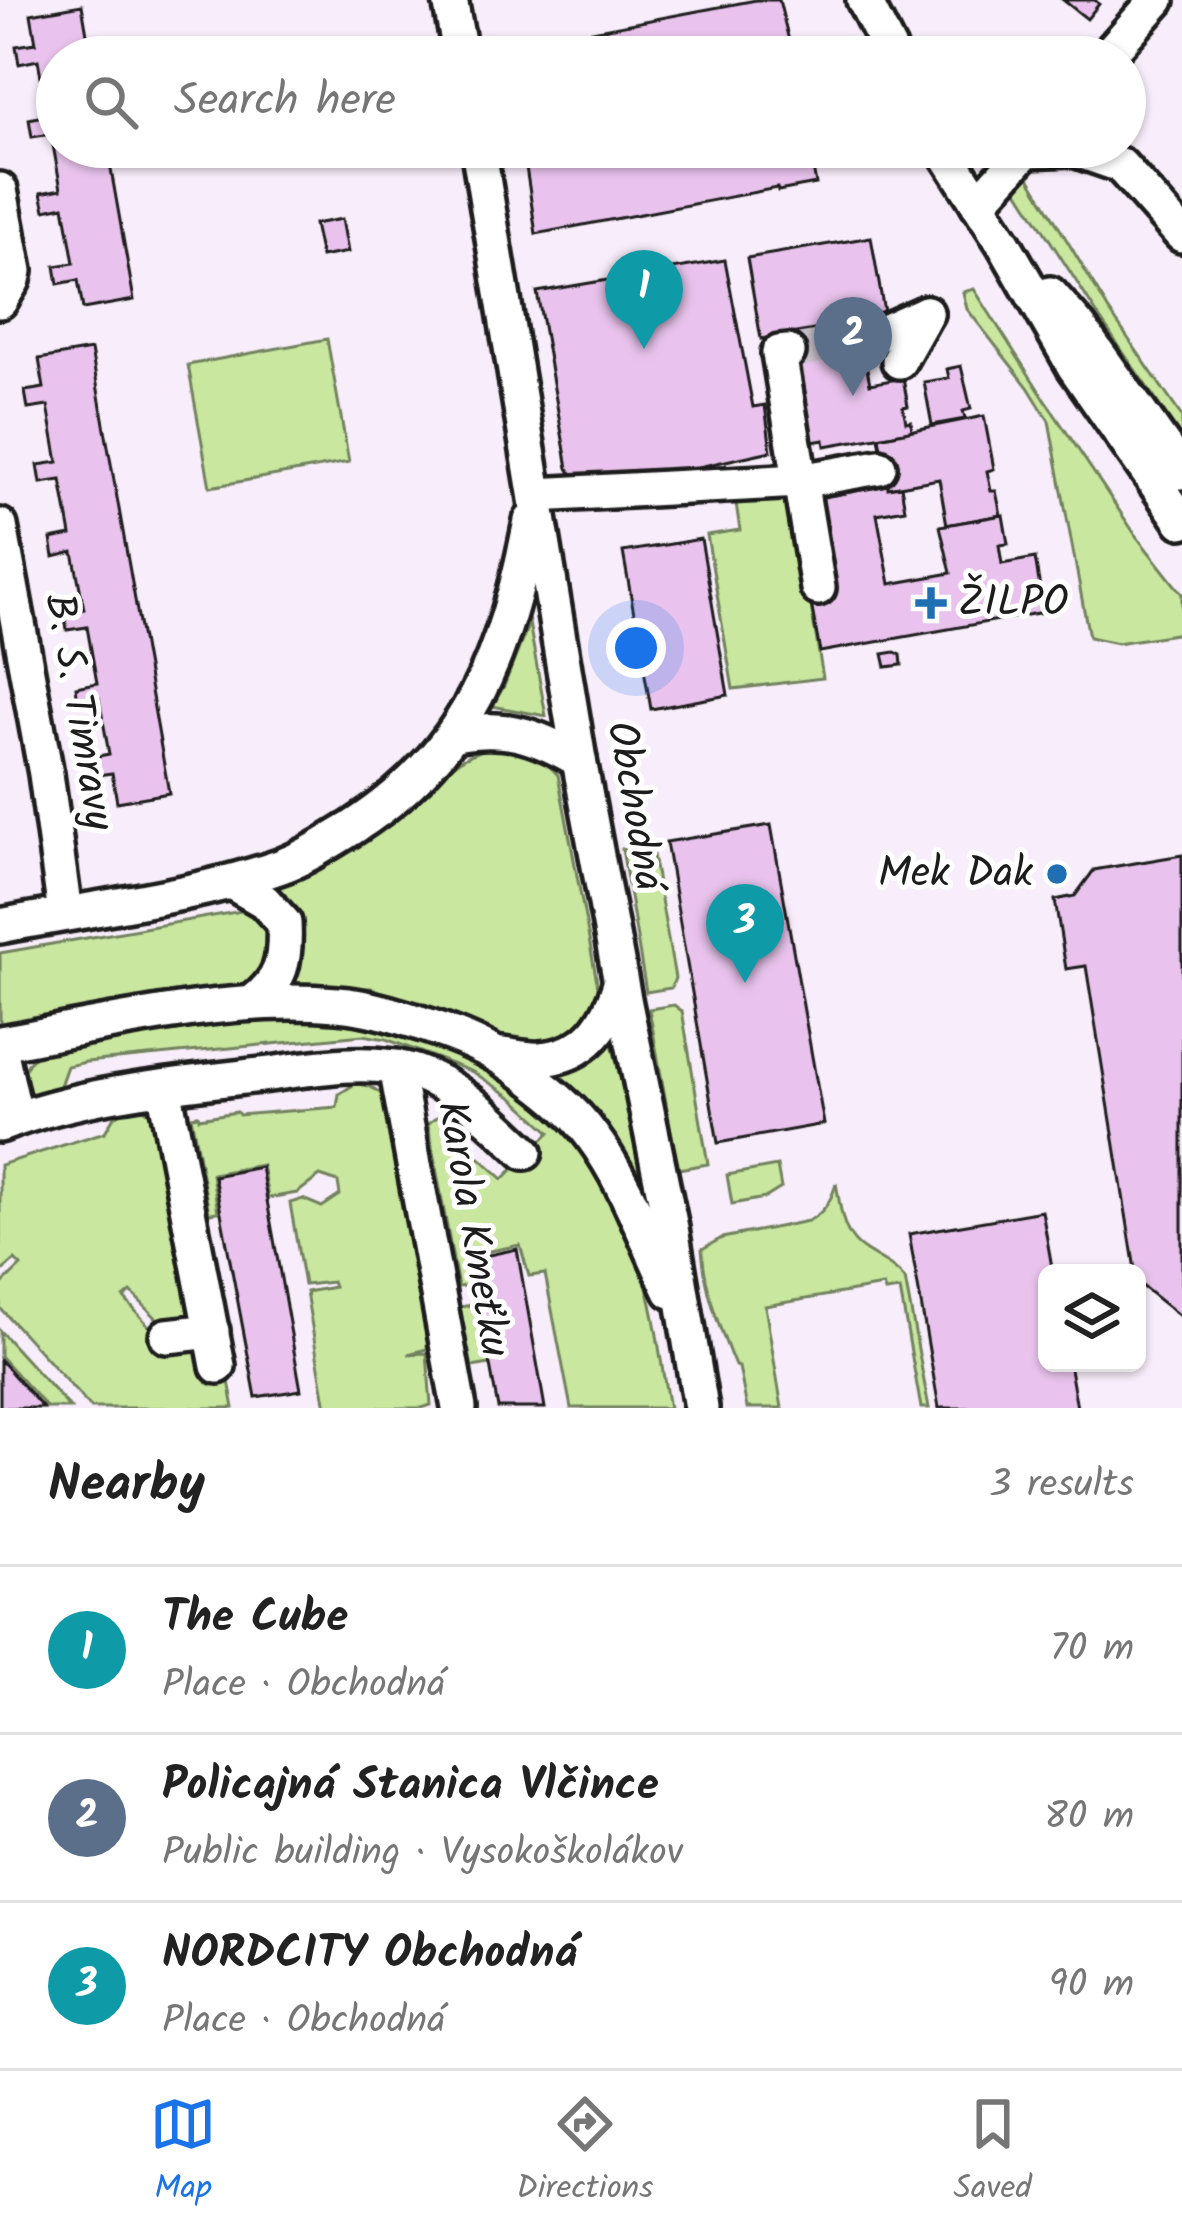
<!DOCTYPE html>
<meta charset="utf-8">
<style>
:root{--surface:#fff;--page:#f6f6f6;--text:#222;--muted:#767676;--line:#e0e0e0;--accent:#1a73e8}
body{margin:0;font-family:Kalam,sans-serif;background:var(--page);color:var(--text)}
.controls{position:absolute;right:36px;bottom:36px;display:grid;overflow:hidden;border-radius:18px;box-shadow:0 3px 9px #0004}
.controls button{width:108px;height:108px;display:grid;place-items:center;padding:0;border:0;border-bottom:3px solid var(--line);background:var(--surface);color:var(--text);font:60px sans-serif}
.you{position:absolute;left:636px;top:648px;width:42px;height:42px;margin:-30px;border:9px solid #fff;border-radius:50%;background:#1a73e8;box-shadow:0 0 0 18px #1a73e833}
.badge{display:grid;place-items:center;width:78px;height:78px;border-radius:50%;background:var(--accent);color:#fff;font-size:39px;font-weight:700}
.pin{position:absolute;translate:-50% -99px;filter:drop-shadow(0 3px 6px #0008)}
.pin::after{content:'';position:absolute;top:63px;width:42px;height:36px;background:inherit;clip-path:polygon(0 0,100% 0,50% 100%)}
.list{margin:0;padding:0;list-style:none}
h2{display:flex;justify-content:space-between;align-items:center;height:156px;margin:0;padding:0 48px;font-size:51px}
h2 small{font-size:39px;font-weight:400;color:var(--muted)}
.list li{display:grid;grid-template-columns:78px 1fr auto;gap:36px;align-items:center;box-sizing:border-box;height:168px;padding:0 48px;border-top:3px solid var(--line)}
.list b{display:block;font-size:45px;white-space:nowrap}
.list p{margin:0;font-size:39px;white-space:nowrap;color:var(--muted)}
.list em{font-size:39px;font-style:normal;color:var(--muted)}
.icon{flex:none;width:66px;height:66px;fill:none;stroke:currentColor;stroke-width:2;stroke-linecap:round;stroke-linejoin:round}
.map{position:relative;flex:none;width:1182px;height:1408px;overflow:hidden}
.search{position:absolute;background:var(--surface);box-shadow:0 3px 9px #0004;left:36px;right:36px;top:36px;height:132px;display:flex;align-items:center;gap:30px;box-sizing:border-box;padding:0 42px;border-radius:66px;color:var(--muted);font-size:45px}
.sheet{height:660px;background:var(--surface)}
nav{display:flex;justify-content:space-around;align-items:center;box-sizing:border-box;height:168px;border-top:3px solid var(--line);background:var(--surface);font-size:33px;color:var(--muted)}
nav a{display:grid;justify-items:center;gap:6px}
nav .on{color:var(--accent)}
.map>svg:first-child{display:block}
.green{fill:#c9e79f;stroke:#72825e;stroke-width:3}
.building{fill:#e9c3ed;stroke:#1c1c1c;stroke-width:3}
.lines{fill:none;stroke-linecap:round;stroke-linejoin:round}
.minor-tunnel{stroke:#ccc3ce;stroke-width:33;stroke-dasharray:33 16;stroke-linecap:butt}
.minor-casing{stroke:#1c1c1c;stroke-width:42}
.minor{stroke:#fff;stroke-width:33}
.poi-dot{fill:#1f6fb2;stroke:#fff;stroke-width:4.5}
.labels{text-anchor:middle;dominant-baseline:central;stroke-width:10;stroke-linejoin:round;paint-order:stroke}
.poi-label{font-size:42px;fill:#1c1c1c;stroke:#fff;text-anchor:start}
.street-label{font-size:42px;fill:#1c1c1c;stroke:#fff}
</style>
<div class="map">
<svg width="1182" height="1408" viewBox="0 0 1182 1408">
<rect width="100%" height="100%" fill="#f8edfa"/>
<filter id="ink" filterUnits="userSpaceOnUse"><feTurbulence type="fractalNoise" baseFrequency=".00833" numOctaves="2"/><feDisplacementMap in="SourceGraphic" scale="24" xChannelSelector="R" yChannelSelector="G"/><feConvolveMatrix kernelMatrix="1 2 1 2 8 2 1 2 1" color-interpolation-filters="sRGB"/></filter>
<g filter="url(#ink)">
<g class="green">
<polygon points="1026,172 1108,309 1182,417 1182,438 1099,317 1014,184"/>
<polygon points="974,289 1049,406 1137,537 1182,594 1182,633 1117,643 1089,637 1049,421 1028,387 967,309 963,292"/>
<polygon points="327,339 349,462 210,487 188,365"/>
<polygon points="735,497 793,498 823,678 733,689 707,535 740,530"/>
<polygon points="529,623 546,716 492,706 504,686"/>
<path d="M506,746C528,752 543,758 558,775L601,1003L590,1022L557,1042L521,1044L421,1004L371,988L289,985C306,943 302,925 276,887C317,870 355,848 391,822C434,791 448,750 506,746Z"/>
<polygon points="651,844 675,978 671,988 646,992 622,849"/>
<path d="M253,909C282,941 273,953 251,985L0,1028V953Z"/>
<polygon points="674,1005 682,1011 708,1164 678,1169 649,1009"/>
<path d="M266,1017C401,1019 520,1055 597,1174C607,1189 611,1208 619,1224C626,1240 638,1256 643,1273C656,1315 661,1365 669,1408H571L545,1274L529,1276L520,1245L466,1256L471,1285L458,1287L428,1124C440,1113 445,1114 460,1120L471,1150L503,1179L550,1132L513,1098L473,1072L386,1039L363,1035L86,1062L67,1066L57,1094L33,1096L23,1081C25,1058 38,1051 59,1046Z"/>
<path d="M610,1035L646,1185L641,1186C612,1130 593,1107 545,1066Z"/>
<path d="M355,1084C374,1085 383,1093 392,1109L436,1343L427,1345V1349L408,1354L427,1353L431,1405L422,1408H326L306,1292L334,1287L332,1282L304,1285L290,1203L303,1199L322,1207L340,1195L338,1182L320,1176L297,1193L268,1198L262,1165L212,1174L218,1212L209,1213L191,1116L198,1115L199,1118L237,1112L239,1115L337,1107L339,1094Z"/>
<polygon points="124,1109 143,1109 160,1119 196,1328 169,1331 131,1292 124,1298 164,1343 199,1341 210,1382 229,1381 234,1408 91,1408 0,1308 0,1286 21,1266 15,1260 0,1273 0,1165 105,1132 113,1118"/>
<polygon points="777,1166 781,1188 765,1198 732,1204 727,1175"/>
<path d="M836,1183C841,1208 841,1236 866,1251C880,1260 894,1266 905,1279L929,1408H921L900,1290L885,1292L883,1286L765,1306L782,1408H747L739,1367L735,1366C719,1327 705,1292 702,1249L722,1238L808,1221C824,1213 832,1200 836,1183Z"/>
<polygon points="478,1304 490,1364 472,1367 460,1307"/>
<polygon points="0,1331 70,1408 47,1408 0,1356"/>
</g>
<g class="building">
<polygon points="779,0 793,57 505,57 503,45 529,41 529,43 756,0"/>
<polygon points="1063,0 1095,0 1099,4 1087,19"/>
<polygon points="82,5 91,57 57,57 57,147 107,147 134,300 83,309 78,280 58,284 55,266 74,263 64,206 45,210 41,193 61,189 51,134 32,137 29,119 48,115 38,60 19,64 16,46 36,43 31,14"/>
<polygon points="523,147 809,147 816,184 778,191 777,188 536,234"/>
<polygon points="342,219 348,252 321,257 314,224"/>
<polygon points="871,237 884,312 872,314 873,320 761,339 747,258"/>
<polygon points="725,260 753,407 765,405 771,451 694,468 693,475 581,480 573,476 568,468 537,292"/>
<polygon points="887,341 863,348 870,384 903,378 908,406 903,407 906,422 911,421 912,431 825,446 824,440 806,443 794,358"/>
<polygon points="91,350 169,793 117,802 112,773 91,776 88,758 109,754 99,698 78,702 76,687 97,683 87,627 67,630 64,613 84,609 73,552 54,557 51,539 71,535 61,480 41,483 38,465 58,462 48,406 28,409 25,391 44,388 39,359"/>
<polygon points="961,366 971,409 963,411 965,419 932,425 924,382 949,378 947,369"/>
<polygon points="984,416 994,469 987,471 991,491 996,491 1001,515 947,525 939,479 888,488 879,437"/>
<polygon points="888,485 888,488 901,486 905,509 877,514 890,584 951,573 940,526 1003,515 1008,544 999,545 1002,564 1035,558 1044,612 820,652 810,598 813,499"/>
<polygon points="701,539 728,695 651,709 623,552"/>
<polygon points="895,652 901,655 902,665 886,667 883,654"/>
<polygon points="771,825 824,1124 718,1143 666,842"/>
<polygon points="1182,855 1182,1318 1137,1282 1086,966 1066,969 1055,900 1075,896 1094,870"/>
<polygon points="261,1167 301,1390 256,1397 214,1176"/>
<polygon points="1042,1211 1053,1273 1047,1273 1047,1363 1069,1363 1077,1408 939,1408 909,1234"/>
<polygon points="517,1249 537,1362 545,1408 498,1408 470,1259"/>
<polygon points="0,1360 43,1408 0,1408"/>
</g>
<g class="lines">
<polyline class="minor-tunnel" points="788,352 870,338"/>
<g class="minor-casing">
<g id="minor">
<polyline points="450,0 461,57"/>
<polyline points="864,0 893,57"/>
<polyline points="1106,57 1157,0"/>
<polyline points="478,147 579,760 625,1004 671,1228 701,1408"/>
<polyline points="942,147 1004,244 1074,366 1182,521"/>
<polyline points="1026,150 1071,148 1120,165 1182,235"/>
<polyline points="0,190 15,271 13,280 0,301"/>
<polyline points="978,204 1029,147"/>
<polyline points="1050,294 1079,327 1182,472"/>
<polyline points="870,338 926,313"/>
<polyline points="788,352 779,353 818,588"/>
<polyline points="899,361 926,313"/>
<polyline points="536,495 800,481 879,467"/>
<polyline points="0,526 46,774 65,913"/>
<path d="M454,734C505,725 534,734 579,760"/>
<path d="M231,882L264,901L284,923C286,961 282,980 252,1003"/>
<path d="M0,926C91,908 193,897 279,867C305,858 329,842 352,828C471,752 505,653 531,521"/>
<path d="M0,1043C110,1024 225,994 337,1004C367,1006 398,1016 426,1025C459,1036 489,1048 517,1068C544,1087 573,1109 592,1136C625,1180 647,1241 671,1291"/>
<polyline points="0,1049 16,1119"/>
<path d="M501,1055C513,1056 528,1060 540,1059C587,1056 608,1024 620,984"/>
<polyline points="396,1067 459,1408"/>
<polyline points="164,1087 218,1366"/>
<path d="M0,1125C82,1093 173,1085 261,1075C308,1069 369,1057 415,1072C460,1087 492,1121 525,1152"/>
<polyline points="167,1336 212,1331"/>
</g>
</g>
<use href="#minor" class="minor"/>
</g>
</g>
<g class="poi-dot">
<path d="M925 585h12v12h12v12h-12v12h-12v-12h-12v-12h12z"/>
<circle cx="1057" cy="874" r="12"/>
</g>
<g class="labels">
<g class="poi-label">
<text x="958" y="603">ŽILPO</text>
<text x="1033" y="874" text-anchor="end">Mek Dak</text>
</g>
<g class="street-label">
<text transform="translate(78 712) rotate(80)">B. S. Timravy</text>
<text transform="translate(634 806) rotate(80)">Obchodná</text>
<text transform="translate(472 1229) rotate(80)">Karola Kmeťku</text>
</g>
</g>
</svg>
<div class="controls">
<button><svg class="icon" aria-label="layers" viewBox="0 0 24 24"><path d="M12 4l9 5-9 5-9-5zM3 14l9 5 9-5"/></svg></button>
</div>
<div class="you"></div>
<div class="pin badge" style="left:644px;top:349px;background:#0f9aa8">1</div>
<div class="pin badge" style="left:853px;top:396px;background:#5c6f8a">2</div>
<div class="pin badge" style="left:745px;top:983px;background:#0f9aa8">3</div>
<div class="search"><svg class="icon" aria-label="search" viewBox="0 0 24 24"><circle cx="10" cy="10" r="6"/><path d="M15 15l6 6"/></svg>Search here</div>
</div>
<section class="sheet">
<h2>Nearby<small>3 results</small></h2>
<ul class="list">
<li><span class="badge" style="background:#0f9aa8">1</span><div><b>The Cube</b><p>Place · Obchodná</p></div><em>70 m</em></li>
<li><span class="badge" style="background:#5c6f8a">2</span><div><b>Policajná Stanica Vlčince</b><p>Public building · Vysokoškolákov</p></div><em>80 m</em></li>
<li><span class="badge" style="background:#0f9aa8">3</span><div><b>NORDCITY Obchodná</b><p>Place · Obchodná</p></div><em>90 m</em></li>
</ul>
</section>
<nav>
<a class="on"><svg class="icon" aria-label="map" viewBox="0 0 24 24"><path d="M3 6l6-2 6 2 6-2v14l-6 2-6-2-6 2zM9 4v14M15 6v14"/></svg>Map</a>
<a><svg class="icon" aria-label="directions" viewBox="0 0 24 24"><path d="M12 3l9 9-9 9-9-9zM9 14v-3h6M13 9l2 2-2 2"/></svg>Directions</a>
<a><svg class="icon" aria-label="saved" viewBox="0 0 24 24"><path d="M7 4h10v16l-5-4-5 4z"/></svg>Saved</a>
</nav>
